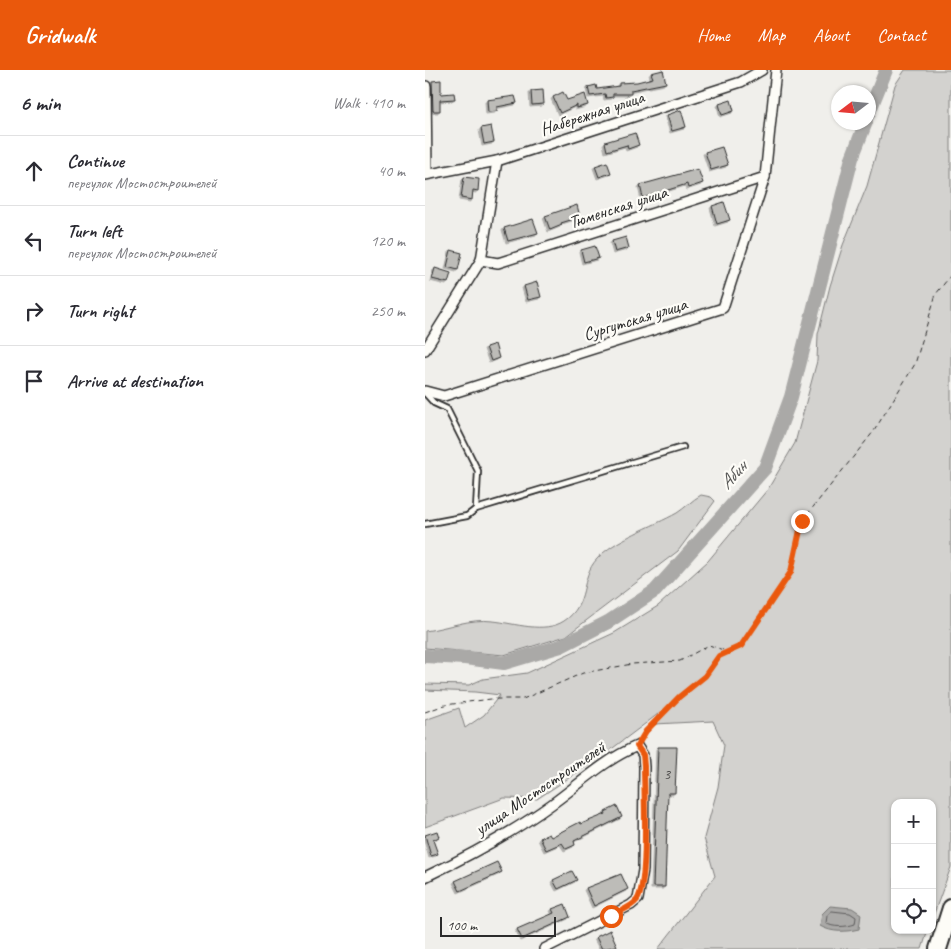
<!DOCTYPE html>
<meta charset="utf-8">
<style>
:root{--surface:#fff;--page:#f7f7f7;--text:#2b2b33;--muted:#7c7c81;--line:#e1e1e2;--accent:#ea580c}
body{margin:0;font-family:Caveat,sans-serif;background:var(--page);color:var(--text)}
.controls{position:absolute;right:15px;bottom:15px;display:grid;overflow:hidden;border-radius:10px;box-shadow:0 1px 4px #0004}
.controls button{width:45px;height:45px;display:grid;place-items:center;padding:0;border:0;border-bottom:1px solid var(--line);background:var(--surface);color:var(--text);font:25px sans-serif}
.compass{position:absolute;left:406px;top:15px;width:45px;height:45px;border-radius:50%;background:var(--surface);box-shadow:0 1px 4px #0004;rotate:254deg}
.scale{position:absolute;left:15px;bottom:12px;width:116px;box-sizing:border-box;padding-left:5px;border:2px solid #2b2b2b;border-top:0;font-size:14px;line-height:18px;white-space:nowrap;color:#2b2b2b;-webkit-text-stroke:4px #fdfcf7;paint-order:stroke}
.stop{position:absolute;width:15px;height:15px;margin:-11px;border:4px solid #ea580c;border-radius:50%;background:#fff}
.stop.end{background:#ea580c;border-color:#fff;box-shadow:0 1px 5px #0008}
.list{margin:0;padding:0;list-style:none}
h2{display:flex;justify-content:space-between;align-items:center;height:65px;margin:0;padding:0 20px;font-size:21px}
h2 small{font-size:16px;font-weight:400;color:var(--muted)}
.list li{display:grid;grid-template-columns:32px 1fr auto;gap:15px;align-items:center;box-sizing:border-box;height:70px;padding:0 20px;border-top:1px solid var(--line)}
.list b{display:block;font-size:19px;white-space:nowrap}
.list p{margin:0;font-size:16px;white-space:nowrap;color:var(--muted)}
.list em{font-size:16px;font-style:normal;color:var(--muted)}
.icon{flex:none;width:28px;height:28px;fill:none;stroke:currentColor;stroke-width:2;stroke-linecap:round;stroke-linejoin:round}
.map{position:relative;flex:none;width:526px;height:879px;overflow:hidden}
header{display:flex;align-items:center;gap:30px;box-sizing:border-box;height:70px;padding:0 25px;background:var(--accent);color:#fff}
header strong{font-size:24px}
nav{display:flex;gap:28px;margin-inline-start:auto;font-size:18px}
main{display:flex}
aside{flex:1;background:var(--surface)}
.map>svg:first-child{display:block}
.green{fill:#d3d2cf;stroke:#7f7e7d}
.water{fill:#aaa9a7;stroke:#777775}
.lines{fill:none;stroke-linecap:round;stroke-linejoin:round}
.shore{stroke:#5e5d5d;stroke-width:1}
.river{stroke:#aaa9a7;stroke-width:14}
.building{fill:#bdbcb8;stroke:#2b2b2b;filter:url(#shadow)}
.lane-casing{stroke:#2b2b2b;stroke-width:8}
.street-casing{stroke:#2b2b2b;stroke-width:12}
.highway-casing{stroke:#2b2b2b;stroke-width:20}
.path{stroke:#2b2b2b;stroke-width:1;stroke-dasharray:5 4;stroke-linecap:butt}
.lane{stroke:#fdfcf7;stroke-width:4.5}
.street{stroke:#fdfcf7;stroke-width:9}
.highway{stroke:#fdfcf7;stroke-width:16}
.route{stroke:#ea580c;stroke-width:6}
.labels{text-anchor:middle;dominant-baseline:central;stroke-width:4.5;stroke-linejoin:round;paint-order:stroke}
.number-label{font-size:15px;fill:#504f4e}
.street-label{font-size:18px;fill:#2b2b2b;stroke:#fdfcf7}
.water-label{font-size:19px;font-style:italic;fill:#575756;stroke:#fdfcf7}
</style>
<header>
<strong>Gridwalk</strong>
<nav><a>Home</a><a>Map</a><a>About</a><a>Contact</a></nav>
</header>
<main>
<aside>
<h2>6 min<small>Walk · 410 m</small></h2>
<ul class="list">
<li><svg class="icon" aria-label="ahead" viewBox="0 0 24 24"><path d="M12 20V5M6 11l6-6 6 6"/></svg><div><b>Continue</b><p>переулок Мостостроителей</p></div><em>40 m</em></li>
<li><svg class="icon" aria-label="left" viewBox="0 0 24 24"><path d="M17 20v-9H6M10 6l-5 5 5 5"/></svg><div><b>Turn left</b><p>переулок Мостостроителей</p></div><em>120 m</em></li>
<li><svg class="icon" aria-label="right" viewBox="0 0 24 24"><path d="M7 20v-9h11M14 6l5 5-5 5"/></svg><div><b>Turn right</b></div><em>250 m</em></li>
<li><svg class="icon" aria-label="arrive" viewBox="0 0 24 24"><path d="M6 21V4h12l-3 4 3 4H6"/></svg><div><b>Arrive at destination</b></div></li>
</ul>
</aside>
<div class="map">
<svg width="526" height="879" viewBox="0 0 526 879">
<defs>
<filter id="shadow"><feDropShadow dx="-2" dy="2" stdDeviation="0" flood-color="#0004"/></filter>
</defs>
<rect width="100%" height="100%" fill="#f0efeb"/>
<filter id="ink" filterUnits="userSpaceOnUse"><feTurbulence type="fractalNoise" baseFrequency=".02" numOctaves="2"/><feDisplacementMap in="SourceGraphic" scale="10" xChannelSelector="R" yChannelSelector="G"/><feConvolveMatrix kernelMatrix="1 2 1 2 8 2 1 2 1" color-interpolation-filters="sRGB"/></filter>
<g filter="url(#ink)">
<g class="green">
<polygon points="480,0 526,0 526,797 507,849 507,733 470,733 470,860 503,860 497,879 233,879 290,806 279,768 293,717 299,675 288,651 230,654 233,644 180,684 112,729 79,728 0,757 0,650 34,638 40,658 59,645 75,625 50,622 0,620 0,614 44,615 58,609 102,603 189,563 233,536 283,491 343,419 370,373 392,291 393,264 405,216 418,175 442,116 470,15"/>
<path d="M276,425L286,427L290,431L253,481L141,566L79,585L0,578V561C22,558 45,548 68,551C89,553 119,564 139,551C165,534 154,508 172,489C188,470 229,456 252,443C260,438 267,430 276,425Z"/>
</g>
<path class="water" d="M405,836L427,838L436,844L434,859C421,862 407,863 395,856L397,844Z"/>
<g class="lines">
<path class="shore" d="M407,841L425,843L431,847L430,854C422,857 407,858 401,853L402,846Z"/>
<g class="river">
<polyline points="443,45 461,0"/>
<polyline points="0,586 40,588 79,593 136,576 183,552 230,521 340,398 366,327 427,88 441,52"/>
</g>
</g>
<g class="building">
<polygon points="238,0 241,13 206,20 206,24 188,24 188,27 181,28 180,24 165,26 163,17 171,15 172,19 194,16 194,13 212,12 228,8 226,3"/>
<polygon points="16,10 16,24 29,23 30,29 15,30 15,41 8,41 7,11"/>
<polygon points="118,20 119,34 107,35 106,21"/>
<polygon points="138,22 142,30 160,24 163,35 152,38 152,35 135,43 128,27"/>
<polygon points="90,26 92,33 72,37 72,41 63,42 62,30"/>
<polygon points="306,30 309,41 297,45 294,34"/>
<polygon points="256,40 261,57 247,61 242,45"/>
<polygon points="66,56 69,72 59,74 56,58"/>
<polygon points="210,63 214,75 203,79 202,75 182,81 180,72"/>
<polygon points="297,77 303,95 286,100 280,82"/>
<polygon points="182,92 186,103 174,107 170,96"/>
<polygon points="273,99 278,113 263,118 262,114 218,128 215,115"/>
<polygon points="39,107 54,109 53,121 48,120 47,130 36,128"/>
<polygon points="299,132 305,150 292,154 287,136"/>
<polygon points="152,135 155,147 136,153 137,155 125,160 120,146"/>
<polygon points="108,149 113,163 83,171 79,158"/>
<polygon points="201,167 204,178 190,182 187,171"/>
<polygon points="170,176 174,188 159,192 156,180"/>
<polygon points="26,180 37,183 33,200 22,197"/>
<polygon points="10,198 26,203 23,213 7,209"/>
<polygon points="112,212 116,227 103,230 99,216"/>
<polygon points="70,274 74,288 66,291 61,277"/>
<polygon points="233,677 252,677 250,723 243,723 240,817 228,817"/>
<polygon points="192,736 197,747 149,771 150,775 141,779 137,773 121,780 115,768 124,764 126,767 155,752 156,754 181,744 180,742"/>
<polygon points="12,761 14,767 8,770 13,784 6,786 0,765"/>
<polygon points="72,792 77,802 35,821 30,811"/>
<polygon points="147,801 152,810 133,819 128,810"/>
<polygon points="196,804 203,819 169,836 161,818"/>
<polygon points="140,834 145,847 97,869 92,859 129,843 127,839"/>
<polygon points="185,860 192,876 177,879 171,867"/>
</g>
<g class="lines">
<g class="lane-casing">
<g id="lane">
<polyline points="0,323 9,333 22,339 53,401 51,439 42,446 0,454"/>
<polyline points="51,439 258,377"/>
</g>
</g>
<g class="street-casing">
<g id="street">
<polyline points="1,16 2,104"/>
<polyline points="0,105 72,91 316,12 337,0"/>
<polyline points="56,190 73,193 340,107"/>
<polyline points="0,280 56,190 72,91"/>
<polyline points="0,321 19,326 298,238 340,107 351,0"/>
<path d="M0,807C44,786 87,763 127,734C155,714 179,690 212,676L218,685L219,697L218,800L213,829L206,835L119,879"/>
</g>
</g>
<g class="highway-casing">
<polyline id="highway" points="513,879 526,838"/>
</g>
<g class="path">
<polyline points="0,642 20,635 66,629 98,629 158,603 207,594 255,591 284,575 301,581"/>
<polyline points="216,669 254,627 280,606 294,586 316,576 366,502 377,451 449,361 490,294 511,224 526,205"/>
</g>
<use href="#lane" class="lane"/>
<use href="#street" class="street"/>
<use href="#highway" class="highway"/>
</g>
</g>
<g class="lines" filter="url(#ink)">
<path class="route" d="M186,846C194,841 206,838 212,830C224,814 219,720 219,696L218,685L212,676L221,661L254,627L280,606L294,586L316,576L366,502L377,451"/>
</g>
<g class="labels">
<g class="number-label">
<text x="242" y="704">3</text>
</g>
<g class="street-label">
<text transform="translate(167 43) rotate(-18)">Набережная улица</text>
<text transform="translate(193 137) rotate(-18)">Тюменская улица</text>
<text transform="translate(210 249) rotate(-17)">Сургутская улица</text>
<text transform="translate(115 718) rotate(-34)">улица Мостостроителей</text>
</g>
<g class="water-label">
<text transform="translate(308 405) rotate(-48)">Абин</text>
</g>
</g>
</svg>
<div class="controls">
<button>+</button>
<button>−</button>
<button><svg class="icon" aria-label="locate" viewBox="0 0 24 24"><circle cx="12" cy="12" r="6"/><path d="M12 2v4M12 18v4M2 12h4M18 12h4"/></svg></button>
</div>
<svg class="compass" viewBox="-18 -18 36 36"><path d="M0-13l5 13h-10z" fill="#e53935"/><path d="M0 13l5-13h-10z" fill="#7c7c81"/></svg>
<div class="scale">100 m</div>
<div class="stop" style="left:186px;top:846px"></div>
<div class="stop end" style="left:377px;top:451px"></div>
</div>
</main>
